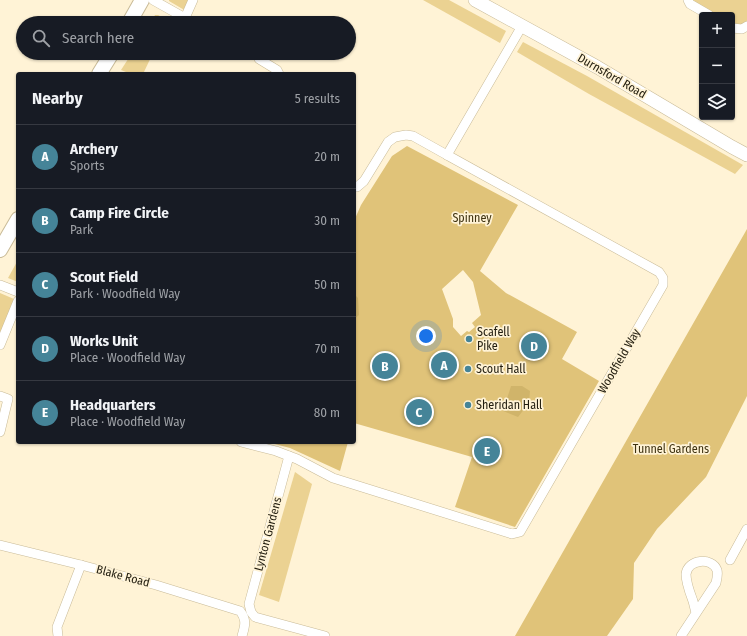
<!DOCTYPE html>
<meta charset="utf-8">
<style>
:root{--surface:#171b24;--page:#20242c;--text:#f1f3f6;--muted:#9ea1a6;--line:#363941;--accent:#458498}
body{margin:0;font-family:"Fira Sans Condensed",sans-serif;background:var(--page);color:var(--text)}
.controls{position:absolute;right:12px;top:12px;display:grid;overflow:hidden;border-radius:4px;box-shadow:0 1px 3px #0004}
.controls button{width:36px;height:36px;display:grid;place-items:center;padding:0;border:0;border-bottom:1px solid var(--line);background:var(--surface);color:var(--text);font:20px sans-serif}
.you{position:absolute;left:426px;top:336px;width:14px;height:14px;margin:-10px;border:3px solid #fff;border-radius:50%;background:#1a73e8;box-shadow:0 0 0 6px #1a73e833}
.badge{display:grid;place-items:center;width:26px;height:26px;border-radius:50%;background:var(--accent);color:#fff;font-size:13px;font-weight:700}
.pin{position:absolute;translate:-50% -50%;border:2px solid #fff;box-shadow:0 1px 4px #0006}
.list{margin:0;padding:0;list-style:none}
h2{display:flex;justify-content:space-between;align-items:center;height:52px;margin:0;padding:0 16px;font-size:17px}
h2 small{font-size:13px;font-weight:400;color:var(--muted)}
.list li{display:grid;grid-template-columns:26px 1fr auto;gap:12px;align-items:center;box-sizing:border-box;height:64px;padding:0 16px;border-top:1px solid var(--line)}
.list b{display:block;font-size:15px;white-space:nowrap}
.list p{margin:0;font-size:13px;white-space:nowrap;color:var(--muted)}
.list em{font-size:13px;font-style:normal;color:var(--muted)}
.icon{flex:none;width:22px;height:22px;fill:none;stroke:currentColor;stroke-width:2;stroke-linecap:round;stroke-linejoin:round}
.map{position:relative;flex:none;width:747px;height:636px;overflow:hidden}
.search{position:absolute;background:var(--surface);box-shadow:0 1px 3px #0004;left:16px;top:16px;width:340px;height:44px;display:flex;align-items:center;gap:10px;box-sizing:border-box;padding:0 14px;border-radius:22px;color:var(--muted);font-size:15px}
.panel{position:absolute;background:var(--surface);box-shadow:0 1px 3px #0004;left:16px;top:72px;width:340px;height:372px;border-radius:4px}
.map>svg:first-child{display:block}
.green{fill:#ebd292}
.forest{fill:#e0c379;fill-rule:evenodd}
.water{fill:#d0b46a}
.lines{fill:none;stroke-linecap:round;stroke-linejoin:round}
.minor-casing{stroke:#c9bb98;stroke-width:10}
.secondary-casing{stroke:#c9bb98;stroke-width:14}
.primary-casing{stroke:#c9bb98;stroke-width:16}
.minor{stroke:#fff;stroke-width:9}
.secondary{stroke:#fff;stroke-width:13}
.primary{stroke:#fff;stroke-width:14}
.poi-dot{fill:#458498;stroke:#fff3d6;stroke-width:1.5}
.labels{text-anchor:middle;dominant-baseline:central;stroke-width:3.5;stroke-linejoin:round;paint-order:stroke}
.street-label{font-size:12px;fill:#221d0f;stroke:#fff3d6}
.park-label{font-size:12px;fill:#3e3211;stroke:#fff3d6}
.poi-label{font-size:12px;fill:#221d0f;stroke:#fff3d6;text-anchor:start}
</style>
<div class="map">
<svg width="747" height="636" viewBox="0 0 747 636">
<rect width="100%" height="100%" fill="#fff3d6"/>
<g class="green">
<polygon points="169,0 191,0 186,11 169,1"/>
<polygon points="423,0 449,0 506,31 500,43"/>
<polygon points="692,0 747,0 747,23 742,25 732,24 732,15 715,15 694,4"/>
<polygon points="155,15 158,15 168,20 167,23 150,23"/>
<polygon points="523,42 587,76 743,165 735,174 589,94 517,52"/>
<polygon points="132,53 153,53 143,74 131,74 121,70"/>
<polygon points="18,260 18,282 8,278"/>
<polygon points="0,293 14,299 0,334"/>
<polygon points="295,472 312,484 279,602 259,595"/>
</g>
<g class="forest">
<path d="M407,146L518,205L480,271L506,293L577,332L562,359L599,381L515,527L455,507L472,457L354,423V221L361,205L392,156ZM463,270L473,282L481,315L472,323L475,327L469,332L467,331L461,336L453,327V319L442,289Z"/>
<polygon points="747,229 747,396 706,477 657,529 634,563 633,599 607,636 515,636"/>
<polygon points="267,442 348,442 340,471 290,448"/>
</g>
<g class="water">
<polygon points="354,294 358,298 359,315 354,319"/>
<polygon points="511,386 522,386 530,391 529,403 518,417 503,411"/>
</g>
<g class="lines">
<g class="minor-casing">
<g id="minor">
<polyline points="153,0 185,18 193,0"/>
<polyline points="688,0 690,4 709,15"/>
<polyline points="732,28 742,29 747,26"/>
<polyline points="259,59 277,70 279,74"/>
<polyline points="354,187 357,187 364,181 388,142 395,137 406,135 413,136 447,155"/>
<polyline points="0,285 18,292"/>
<polyline points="0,345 18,301"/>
<polyline points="0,396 8,399 0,432"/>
<polyline points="241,442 276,451 289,456 297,459 333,478 512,534 520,532 663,285 663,278 659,272 447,155 522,26"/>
<polyline points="289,456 249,604 251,612 255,617 325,636"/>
<path d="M0,545L81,565L156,585L240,611C247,620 245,626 242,636"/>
<polyline points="730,560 747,529"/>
<polyline points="58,636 57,627 81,565"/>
<path d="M681,636L716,583C717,579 718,574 717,570C712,557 688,559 686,574C686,583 690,593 693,601C694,605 695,609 696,613"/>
</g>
</g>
<g class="secondary-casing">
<polyline id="secondary" points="475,0 597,67 732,147 747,155"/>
</g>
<g class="primary-casing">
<g id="primary">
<polyline points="129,23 142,0"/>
<polyline points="99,74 112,53"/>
<polyline points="0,250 18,219"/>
</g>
</g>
<use href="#minor" class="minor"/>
<use href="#secondary" class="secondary"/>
<use href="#primary" class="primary"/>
</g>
<g class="poi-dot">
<circle cx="469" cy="339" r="4"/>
<circle cx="468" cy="369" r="4"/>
<circle cx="468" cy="405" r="4"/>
</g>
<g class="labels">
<g class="street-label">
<text transform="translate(612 76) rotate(30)">Durnsford Road</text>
<text transform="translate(619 361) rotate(-60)">Woodfield Way</text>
<text transform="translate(268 534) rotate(-75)">Lynton Gardens</text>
<text transform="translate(123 576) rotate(15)">Blake Road</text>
</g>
<g class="park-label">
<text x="472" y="218">Spinney</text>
<text x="671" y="449">Tunnel Gardens</text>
</g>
<g class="poi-label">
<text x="477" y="332">Scafell<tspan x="477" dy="14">Pike</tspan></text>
<text x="476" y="369">Scout Hall</text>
<text x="476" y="405">Sheridan Hall</text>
</g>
</g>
</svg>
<div class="controls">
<button>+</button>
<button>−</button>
<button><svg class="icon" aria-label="layers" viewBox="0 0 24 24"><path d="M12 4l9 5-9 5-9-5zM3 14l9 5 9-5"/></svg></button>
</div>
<div class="you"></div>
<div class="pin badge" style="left:444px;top:365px">A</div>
<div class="pin badge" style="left:385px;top:366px">B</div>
<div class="pin badge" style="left:419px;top:412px">C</div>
<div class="pin badge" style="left:534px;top:346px">D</div>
<div class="pin badge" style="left:487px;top:451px">E</div>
<div class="search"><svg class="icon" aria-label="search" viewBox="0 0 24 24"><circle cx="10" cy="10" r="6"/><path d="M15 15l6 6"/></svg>Search here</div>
<section class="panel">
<h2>Nearby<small>5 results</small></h2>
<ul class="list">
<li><span class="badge">A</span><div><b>Archery</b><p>Sports</p></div><em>20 m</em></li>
<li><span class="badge">B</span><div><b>Camp Fire Circle</b><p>Park</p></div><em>30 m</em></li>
<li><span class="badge">C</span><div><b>Scout Field</b><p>Park · Woodfield Way</p></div><em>50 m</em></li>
<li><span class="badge">D</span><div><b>Works Unit</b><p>Place · Woodfield Way</p></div><em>70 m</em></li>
<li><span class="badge">E</span><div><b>Headquarters</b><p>Place · Woodfield Way</p></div><em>80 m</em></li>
</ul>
</section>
</div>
